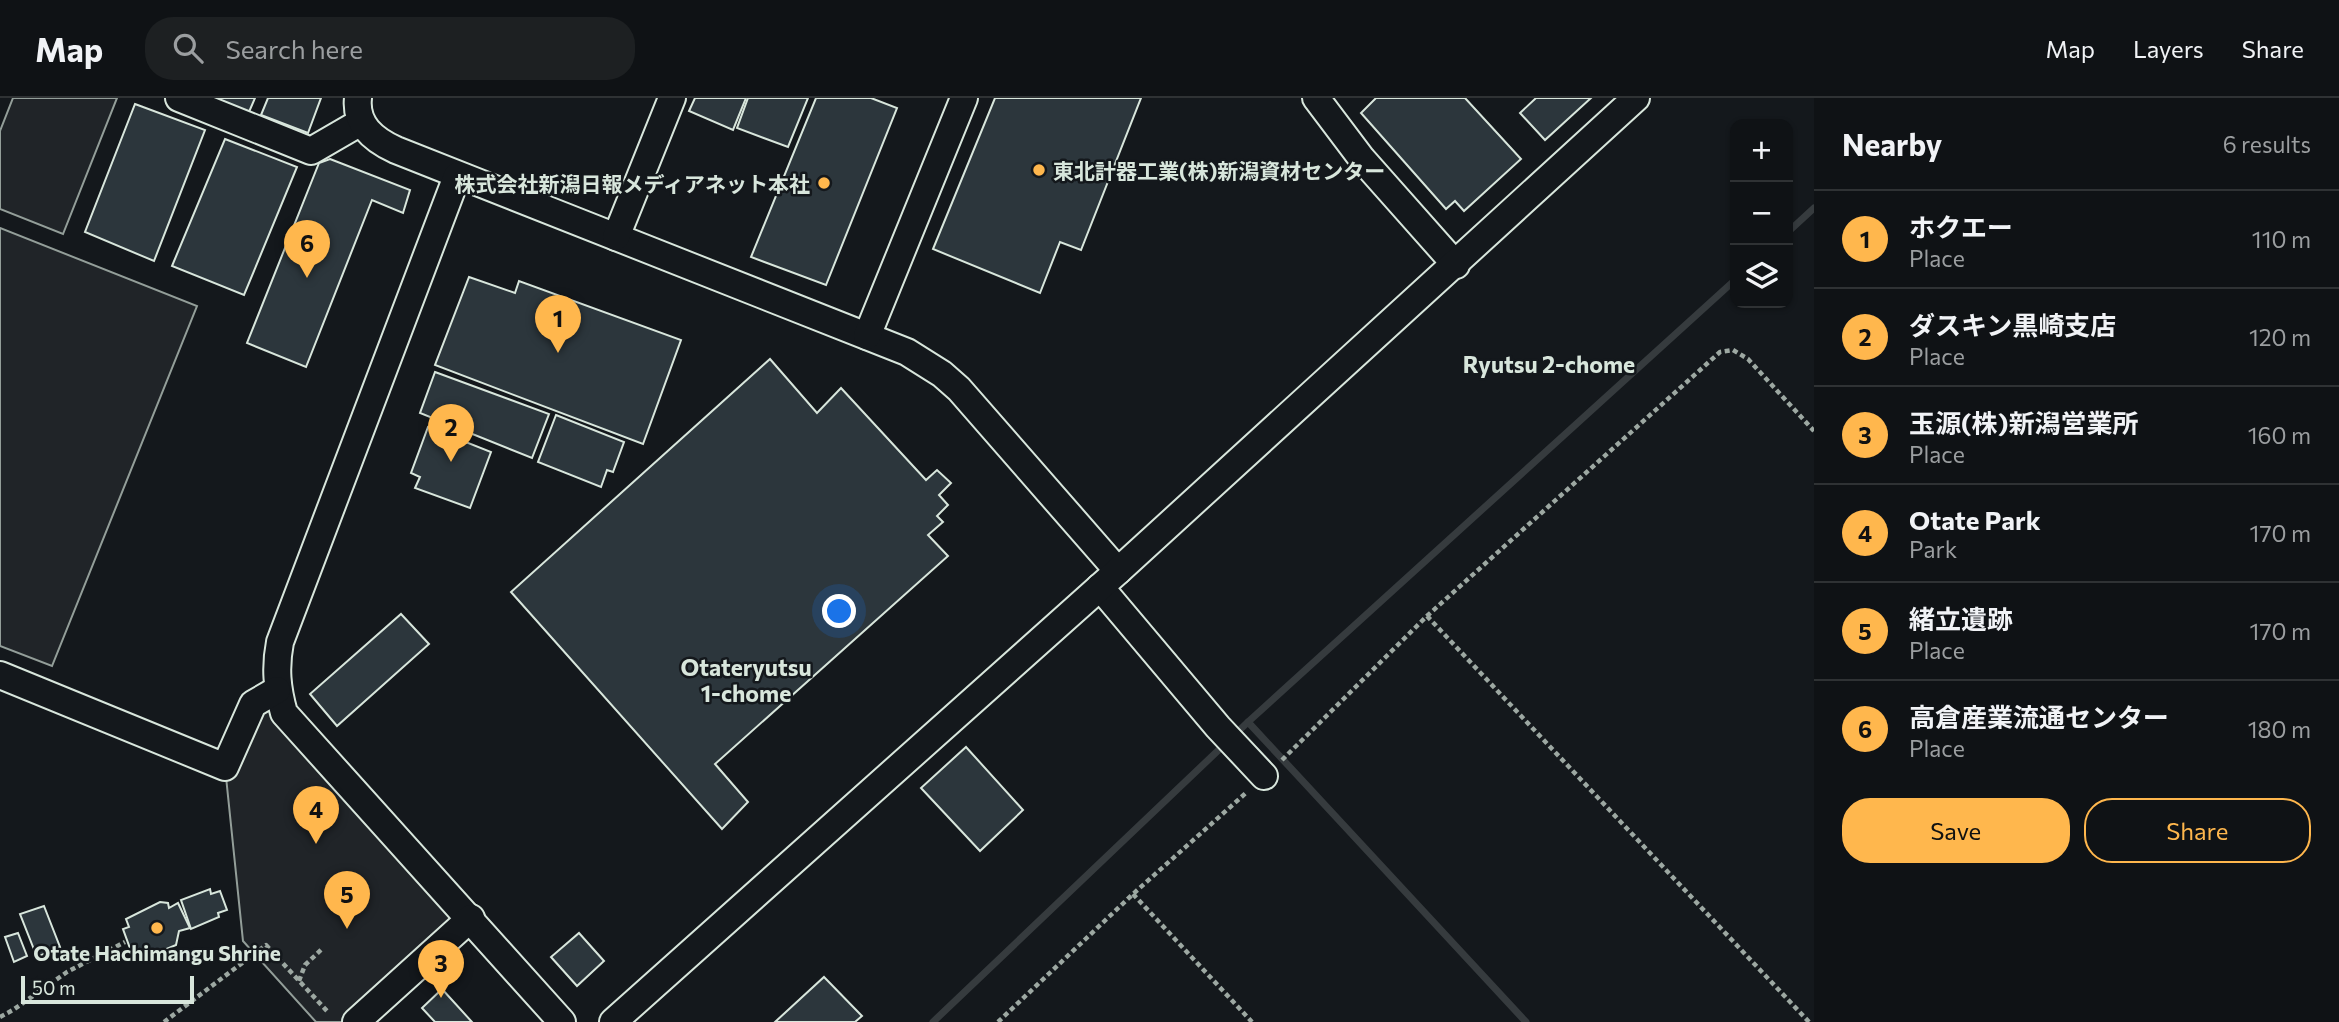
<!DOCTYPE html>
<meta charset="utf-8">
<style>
:root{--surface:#0f1215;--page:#1d2022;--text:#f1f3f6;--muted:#9b9ea0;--line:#2f3234;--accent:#ffb74d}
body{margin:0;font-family:Commissioner,"Noto Sans JP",sans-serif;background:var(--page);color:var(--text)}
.controls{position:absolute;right:21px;top:21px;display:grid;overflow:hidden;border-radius:14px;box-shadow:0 2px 5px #0004}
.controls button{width:63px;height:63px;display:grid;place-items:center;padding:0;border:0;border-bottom:2px solid var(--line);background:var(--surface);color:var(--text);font:35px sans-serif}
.scale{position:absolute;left:21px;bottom:18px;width:173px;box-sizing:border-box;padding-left:7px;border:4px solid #d8e6dc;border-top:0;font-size:19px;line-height:24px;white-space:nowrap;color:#d8e6dc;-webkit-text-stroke:5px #14181c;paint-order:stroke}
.you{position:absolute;left:840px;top:514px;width:24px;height:24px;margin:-18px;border:5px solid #fff;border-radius:50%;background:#1a73e8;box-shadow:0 0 0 10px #1a73e833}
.badge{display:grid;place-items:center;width:46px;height:46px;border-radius:50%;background:var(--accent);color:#111;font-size:23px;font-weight:700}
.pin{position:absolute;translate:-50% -58px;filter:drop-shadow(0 2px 4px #0008)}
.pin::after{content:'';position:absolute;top:37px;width:24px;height:21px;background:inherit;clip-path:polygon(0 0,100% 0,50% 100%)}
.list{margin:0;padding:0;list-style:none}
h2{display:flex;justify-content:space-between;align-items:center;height:91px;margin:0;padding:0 28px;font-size:30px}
h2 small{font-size:23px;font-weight:400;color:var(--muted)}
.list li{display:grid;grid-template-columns:46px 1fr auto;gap:21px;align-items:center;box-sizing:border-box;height:98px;padding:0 28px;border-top:2px solid var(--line)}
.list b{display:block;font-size:26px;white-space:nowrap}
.list p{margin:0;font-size:23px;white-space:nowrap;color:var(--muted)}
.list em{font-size:23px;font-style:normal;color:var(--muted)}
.actions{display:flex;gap:14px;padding:21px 28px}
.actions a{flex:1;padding:16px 0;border:2px solid var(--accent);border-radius:28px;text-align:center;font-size:24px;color:var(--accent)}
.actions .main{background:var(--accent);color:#111}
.icon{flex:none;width:38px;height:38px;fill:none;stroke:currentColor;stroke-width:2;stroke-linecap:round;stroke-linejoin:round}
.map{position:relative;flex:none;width:1814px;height:924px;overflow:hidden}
header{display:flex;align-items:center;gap:42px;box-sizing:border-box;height:98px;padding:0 35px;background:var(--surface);border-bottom:2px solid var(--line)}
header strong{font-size:33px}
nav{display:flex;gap:38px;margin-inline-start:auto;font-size:24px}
.search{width:490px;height:63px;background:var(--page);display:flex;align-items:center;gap:18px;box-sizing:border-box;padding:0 24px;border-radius:28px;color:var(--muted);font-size:26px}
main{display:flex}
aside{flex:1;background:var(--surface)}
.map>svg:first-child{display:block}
.green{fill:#202428;stroke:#939e99;stroke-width:2}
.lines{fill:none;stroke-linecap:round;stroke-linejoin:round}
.stream{stroke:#363b3e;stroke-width:7}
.building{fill:#2c363c;stroke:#d8e6dc;stroke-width:2}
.minor-casing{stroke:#d8e6dc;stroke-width:30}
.path{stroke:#9da8a2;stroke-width:4.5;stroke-dasharray:5 3.5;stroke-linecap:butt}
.minor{stroke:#14181c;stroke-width:26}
.poi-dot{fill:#ffb74d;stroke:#14181c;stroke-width:2.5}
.labels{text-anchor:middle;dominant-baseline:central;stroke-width:5;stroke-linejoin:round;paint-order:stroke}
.poi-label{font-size:21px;font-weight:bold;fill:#d8e6dc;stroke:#14181c;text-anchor:start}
.neighbourhood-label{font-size:23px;font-weight:bold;fill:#d8e6dc;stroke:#14181c}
</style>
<header>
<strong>Map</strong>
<div class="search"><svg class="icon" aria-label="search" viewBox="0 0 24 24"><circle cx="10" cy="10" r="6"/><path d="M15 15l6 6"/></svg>Search here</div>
<nav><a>Map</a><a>Layers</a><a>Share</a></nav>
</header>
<main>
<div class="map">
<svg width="1814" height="924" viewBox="0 0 1814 924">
<rect width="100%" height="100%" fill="#14181c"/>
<g class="green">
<polygon points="13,0 117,0 63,136 0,111 0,33"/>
<polygon points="0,130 197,208 52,568 0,548"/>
<polygon points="277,592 468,823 356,924 316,924 243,843 225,669"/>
</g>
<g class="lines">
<g class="stream">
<polyline points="1788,134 1814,110"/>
<polyline points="1248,624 1526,924"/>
<polyline points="933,924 1248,624 1735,182"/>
</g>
</g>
<g class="building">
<polygon points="213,0 255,0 249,14"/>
<polygon points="268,0 321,0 308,35 261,17"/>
<polygon points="695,0 746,0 733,32 689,13"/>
<polygon points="748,0 808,0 788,49 737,30"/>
<polygon points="816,0 871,0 897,10 826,187 751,159"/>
<polygon points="995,0 1141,0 1081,152 1060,144 1040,195 933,151"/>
<polygon points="1376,0 1465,0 1521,61 1464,113 1455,103 1446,111 1361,15"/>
<polygon points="1536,0 1591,0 1545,42 1520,15"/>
<polygon points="135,6 205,32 154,163 85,134"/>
<polygon points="225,41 297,69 244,197 172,168"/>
<polygon points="330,61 410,92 403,115 372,102 306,269 247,245 319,65"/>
<polygon points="469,179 515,195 519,183 681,242 643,346 435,267"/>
<polygon points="770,261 817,315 841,290 926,382 937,372 951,385 939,397 948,407 937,418 943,424 928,437 948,458 715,666 748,704 722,731 511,494"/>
<polygon points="435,274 549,316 532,360 420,315"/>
<polygon points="556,317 624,344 613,374 607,372 601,389 538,364"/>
<polygon points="428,329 491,354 470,410 415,390 420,379 411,375"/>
<polygon points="401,516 429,546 337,628 310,596"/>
<polygon points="966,649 1023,712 980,753 921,690"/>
<polygon points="210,791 211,796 220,793 227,812 218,815 219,819 191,831 181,802"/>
<polygon points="160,804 168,805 169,810 178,805 190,830 179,833 176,847 143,861 138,851 131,853 123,831 129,829 126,821"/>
<polygon points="44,808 60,849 37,859 20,816"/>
<polygon points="18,835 27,858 14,864 5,839"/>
<polygon points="579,835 604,863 577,888 551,859"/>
<polygon points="824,879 862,918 855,924 775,924"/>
<polygon points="442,891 472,924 435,924 422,910"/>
</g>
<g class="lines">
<g class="minor-casing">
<g id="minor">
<polyline points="179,0 311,53 361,24"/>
<path d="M358,0C355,27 374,42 396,52L907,254L942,276L959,291L1118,473"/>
<polyline points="1316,0 1362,61 1456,167"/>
<path d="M457,78L280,544C275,570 277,590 284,615L562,924"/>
<polyline points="616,139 672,0"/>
<polyline points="867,238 964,0"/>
<polyline points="1100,489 1218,629 1264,678"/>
<polyline points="0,577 225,669 253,606 277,592"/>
<polyline points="356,924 471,820"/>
<polyline points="613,924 1118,473 1636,0"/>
</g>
</g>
<g class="path">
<polyline points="1427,518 1809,924"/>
<polyline points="1282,662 1427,518 1720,254 1733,252 1748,261 1814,333"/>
<polyline points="1133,796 1252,924"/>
<polyline points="299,883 305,867 322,851"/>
<polyline points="0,919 13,912 67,874 125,844"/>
<polyline points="164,924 266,847 327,913"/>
<polyline points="998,924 1133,796 1247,694"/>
</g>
<use href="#minor" class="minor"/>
</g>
<g class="poi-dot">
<circle cx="1039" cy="72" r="7"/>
<circle cx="824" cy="85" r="7"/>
<circle cx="157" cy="830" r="7"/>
</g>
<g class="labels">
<g class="poi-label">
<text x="1053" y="72">東北計器工業(株)新潟資材センター</text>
<text x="810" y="85" text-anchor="end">株式会社新潟日報メディアネット本社</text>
<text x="157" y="854" text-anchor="middle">Otate Hachimangu Shrine</text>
</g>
<g class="neighbourhood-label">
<text x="1549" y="266">Ryutsu 2-chome</text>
<text x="746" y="569">Otateryutsu<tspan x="746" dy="26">1-chome</tspan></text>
</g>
</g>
</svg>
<div class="controls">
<button>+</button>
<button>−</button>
<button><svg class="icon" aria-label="layers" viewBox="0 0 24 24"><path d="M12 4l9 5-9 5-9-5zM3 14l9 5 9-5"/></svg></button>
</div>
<div class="scale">50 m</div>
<div class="you"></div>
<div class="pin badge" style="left:558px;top:255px">1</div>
<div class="pin badge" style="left:451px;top:364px">2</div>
<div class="pin badge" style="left:441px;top:900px">3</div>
<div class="pin badge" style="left:316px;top:746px">4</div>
<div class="pin badge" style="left:347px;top:831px">5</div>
<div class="pin badge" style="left:307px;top:180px">6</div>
</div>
<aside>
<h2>Nearby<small>6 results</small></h2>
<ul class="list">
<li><span class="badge">1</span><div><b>ホクエー</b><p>Place</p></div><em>110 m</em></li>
<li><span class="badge">2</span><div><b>ダスキン黒崎支店</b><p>Place</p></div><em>120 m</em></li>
<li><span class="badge">3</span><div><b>玉源(株)新潟営業所</b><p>Place</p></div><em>160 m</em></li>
<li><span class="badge">4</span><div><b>Otate Park</b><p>Park</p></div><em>170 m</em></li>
<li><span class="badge">5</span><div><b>緒立遺跡</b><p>Place</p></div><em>170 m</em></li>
<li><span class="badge">6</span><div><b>高倉産業流通センター</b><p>Place</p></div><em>180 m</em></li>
</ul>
<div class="actions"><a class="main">Save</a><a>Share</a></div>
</aside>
</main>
